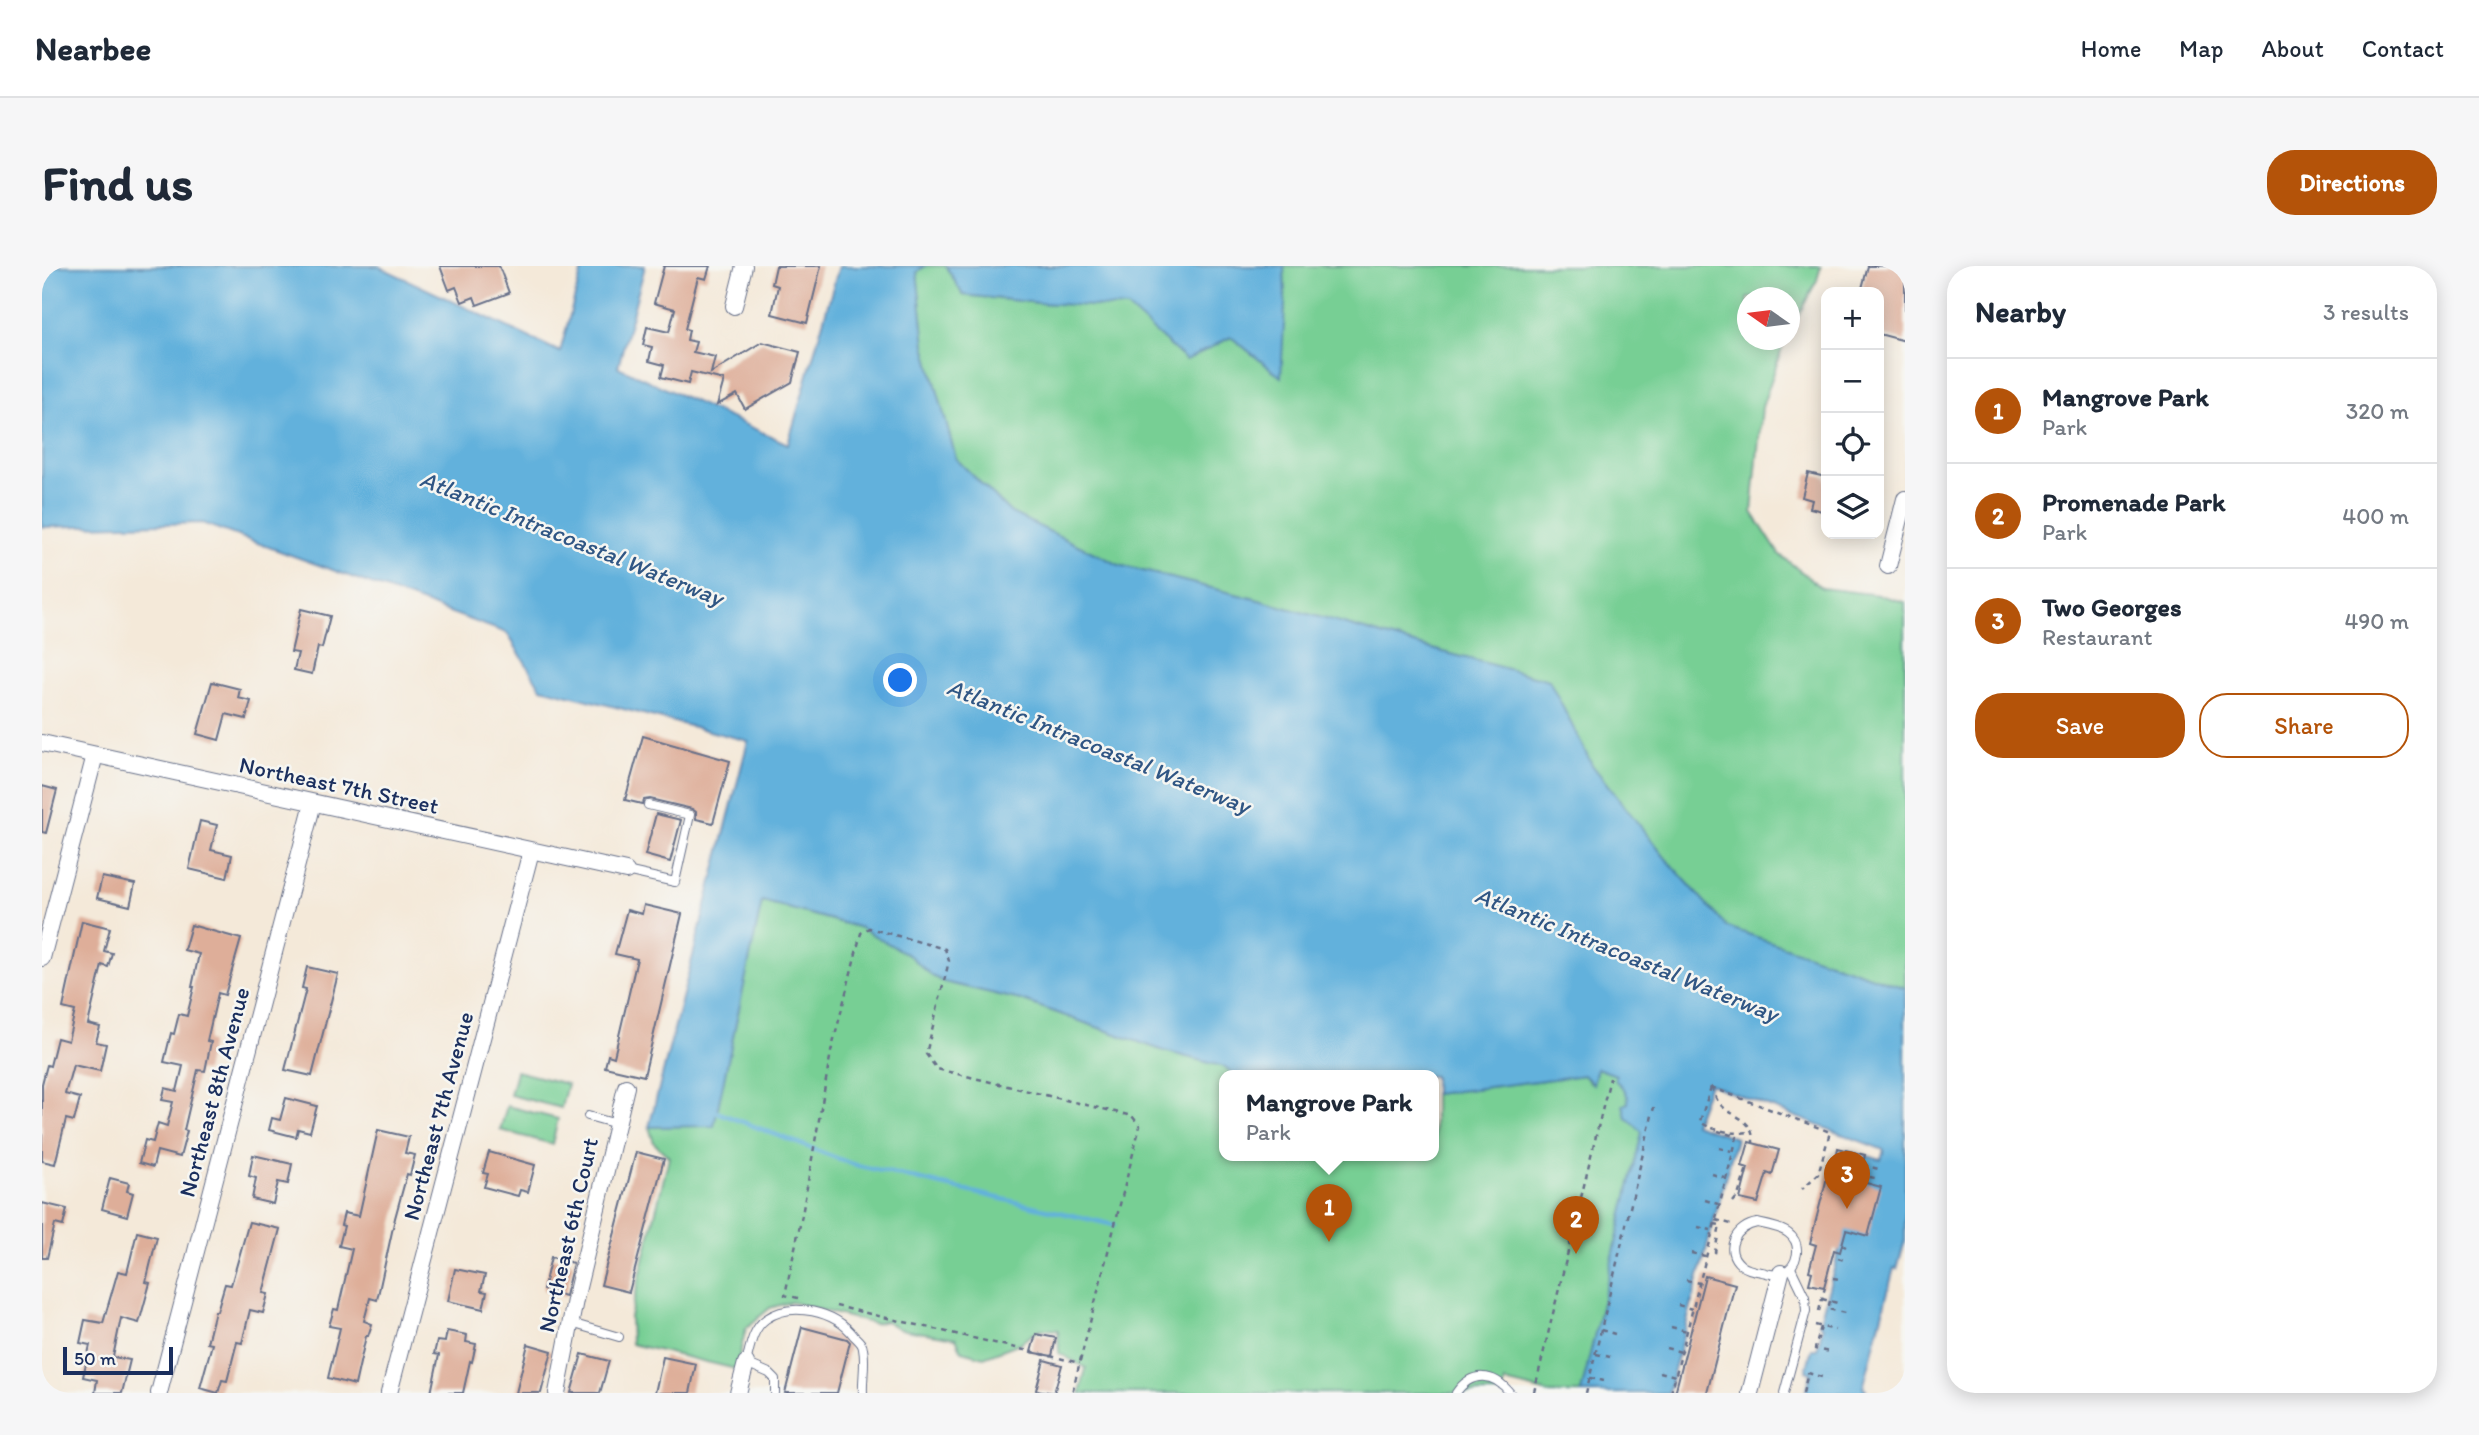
<!DOCTYPE html>
<meta charset="utf-8">
<style>
:root{--surface:#fff;--page:#f6f6f7;--text:#1f2937;--muted:#747a83;--line:#e0e1e3;--accent:#b45309}
body{margin:0;font-family:Itim,sans-serif;background:var(--page);color:var(--text)}
.controls{position:absolute;right:21px;top:21px;display:grid;overflow:hidden;border-radius:14px;box-shadow:0 4px 18px #0003}
.controls button{width:63px;height:63px;display:grid;place-items:center;padding:0;border:0;border-bottom:2px solid var(--line);background:var(--surface);color:var(--text);font:35px sans-serif}
.compass{position:absolute;left:1695px;top:21px;width:63px;height:63px;border-radius:50%;background:var(--surface);box-shadow:0 4px 18px #0003;rotate:284deg}
.scale{position:absolute;left:21px;bottom:18px;width:110px;box-sizing:border-box;padding-left:7px;border:4px solid #1b2f5e;border-top:0;font-size:19px;line-height:24px;white-space:nowrap;color:#1b2f5e;-webkit-text-stroke:5px #f6f6f2;paint-order:stroke}
.you{position:absolute;left:859px;top:415px;width:24px;height:24px;margin:-18px;border:5px solid #fff;border-radius:50%;background:#1a73e8;box-shadow:0 0 0 10px #1a73e833}
.badge{display:grid;place-items:center;width:46px;height:46px;border-radius:50%;background:var(--accent);color:#fff;font-size:23px;font-weight:700}
.pin{position:absolute;translate:-50% -58px;filter:drop-shadow(0 2px 4px #0008)}
.pin::after{content:'';position:absolute;top:37px;width:24px;height:21px;background:inherit;clip-path:polygon(0 0,100% 0,50% 100%)}
.popup{position:absolute;left:1177px;top:804px;width:220px;height:91px;box-sizing:border-box;display:grid;place-content:center;border-radius:14px;background:var(--surface);filter:drop-shadow(0 2px 5px #0005);font-size:23px;white-space:nowrap;color:var(--muted)}
.popup b{font-size:26px;color:var(--text)}
.popup::after{content:'';position:absolute;left:50%;top:100%;margin-left:-14px;border:14px solid transparent;border-top-color:var(--surface)}
.list{margin:0;padding:0;list-style:none}
h2{display:flex;justify-content:space-between;align-items:center;height:91px;margin:0;padding:0 28px;font-size:30px}
h2 small{font-size:23px;font-weight:400;color:var(--muted)}
.list li{display:grid;grid-template-columns:46px 1fr auto;gap:21px;align-items:center;box-sizing:border-box;height:105px;padding:0 28px;border-top:2px solid var(--line)}
.list b{display:block;font-size:26px;white-space:nowrap}
.list p{margin:0;font-size:23px;white-space:nowrap;color:var(--muted)}
.list em{font-size:23px;font-style:normal;color:var(--muted)}
.actions{display:flex;gap:14px;padding:21px 28px}
.actions a{flex:1;padding:16px 0;border:2px solid var(--accent);border-radius:28px;text-align:center;font-size:24px;color:var(--accent)}
.actions .main{background:var(--accent);color:#fff}
.icon{flex:none;width:38px;height:38px;fill:none;stroke:currentColor;stroke-width:2;stroke-linecap:round;stroke-linejoin:round}
.map{position:relative;flex:none;width:1863px;height:1127px;overflow:hidden;border-radius:28px}
header{display:flex;align-items:center;gap:42px;box-sizing:border-box;height:98px;padding:0 35px;background:var(--surface);border-bottom:2px solid var(--line)}
header strong{font-size:33px}
nav{display:flex;gap:38px;margin-inline-start:auto;font-size:24px}
.intro{display:flex;align-items:center;justify-content:space-between;box-sizing:border-box;height:168px;padding:0 42px}
h1{margin:0;font-size:49px}
.button{padding:18px 32px;border-radius:28px;background:var(--accent);color:#fff;font-size:24px;font-weight:700}
main{display:flex;gap:42px;padding:0 42px}
aside{flex:1;background:var(--surface);border-radius:28px;box-shadow:0 4px 18px #0003}
.map>svg:first-child{display:block}
.green{fill:#77cf94;stroke:#497f79;stroke-width:2}
.water{fill:#62b1dc;stroke:#3e709d;stroke-width:2}
.lines{fill:none;stroke-linecap:round;stroke-linejoin:round}
.stream{stroke:#62b1dc;stroke-width:4.5}
.building{fill:#deae99}
.service-casing{stroke:#677089;stroke-width:10}
.minor-casing{stroke:#677089;stroke-width:18}
.path{stroke:#677089;stroke-width:2.5;stroke-dasharray:5 5;stroke-linecap:butt}
.service{stroke:#fff;stroke-width:8}
.minor{stroke:#fff;stroke-width:16}
.labels{text-anchor:middle;dominant-baseline:central;stroke-width:5;stroke-linejoin:round;paint-order:stroke}
.street-label{font-size:23px;fill:#1b2f5e;stroke:#f6f6f2}
.water-label{font-size:24px;font-style:italic;fill:#305684;stroke:#f6f6f2}
</style>
<header>
<strong>Nearbee</strong>
<nav><a>Home</a><a>Map</a><a>About</a><a>Contact</a></nav>
</header>
<div class="intro"><h1>Find us</h1><a class="button">Directions</a></div>
<main>
<div class="map">
<svg width="1863" height="1127" viewBox="0 0 1863 1127">
<rect width="100%" height="100%" fill="#f6f6f2"/>
<filter id="ink" filterUnits="userSpaceOnUse"><feTurbulence type="fractalNoise" baseFrequency=".0143" numOctaves="2"/><feDisplacementMap in="SourceGraphic" scale="14" xChannelSelector="R" yChannelSelector="G"/><feConvolveMatrix kernelMatrix="1 2 1 2 8 2 1 2 1" color-interpolation-filters="sRGB"/></filter>
<filter id="wash" filterUnits="userSpaceOnUse"><feTurbulence type="fractalNoise" baseFrequency=".00686" numOctaves="4" result="noise"/><feDisplacementMap in="SourceGraphic" scale="28" xChannelSelector="R" yChannelSelector="G"/><feGaussianBlur stdDeviation="1.57" result="paint"/><feColorMatrix in="noise" values="0 0 0 0 0 0 0 0 0 0 0 0 0 0 0 0 0 1.4 0 .05"/><feComposite in="paint" operator="in"/></filter>
<g filter="url(#wash)">
<rect width="100%" height="100%" fill="#f4e9d9"/>
<g class="green">
<polygon points="883,0 904,0 921,29 997,37 1086,41 1144,94 1189,71 1238,110 1243,38 1242,0 1779,0 1775,14 1748,65 1748,32 1706,32 1706,74 1743,74 1720,141 1710,246 1737,288 1780,322 1837,329 1863,336 1863,722 1685,661 1625,594 1550,499 1507,414 1386,382 1213,333 1077,299 969,247 914,193 883,79 875,6"/>
<path d="M720,635L819,662L868,690L890,710L902,716L979,734L1122,785L1184,801L1194,810H1182V890H1392V828L1542,809L1547,816L1555,802L1574,809L1573,814C1577,819 1583,821 1585,828C1590,843 1586,855 1601,866L1539,1127H1507L1463,1116L1460,1127H1038L1044,1102L1017,1087L1016,1064L998,1063L978,1077L942,1091L920,1085L914,1072L857,1063L844,1055L832,1058L749,1036L728,1042L704,1062L694,1103L589,1078L588,1051L627,891L612,877L607,861L672,859Z"/>
<polygon points="474,805 525,818 519,842 468,829"/>
<polygon points="465,840 516,853 510,878 458,864"/>
</g>
<g class="water">
<path d="M0,0H336L518,86L541,0H603L576,101L746,178L797,0H883L875,6L883,79L914,193L969,247L1077,299L1213,333L1386,382L1507,414L1550,499L1625,594L1685,661L1863,722V974L1855,1003L1852,1002L1821,1122L1824,1124L1823,1127H1764L1769,1107L1764,1105L1770,1083H1775L1781,1060L1777,1058L1823,889L1839,894L1842,884L1667,818L1652,858L1694,872L1626,1127H1539L1600,866L1584,851L1581,839L1586,837C1587,826 1580,821 1573,814L1574,809L1555,802L1551,818L1542,809L1392,828V810H1194L1183,801L1122,785L979,734L902,716L890,710L868,690L819,662L720,635L672,860L607,861L706,475L499,422L465,367L160,257L0,261Z"/>
<polygon points="904,0 1242,0 1243,38 1239,111 1189,71 1144,94 1086,42 997,37 921,29"/>
</g>
<g class="lines">
<polyline class="stream" points="675,846 810,898 1072,959"/>
</g>
<g id="blocks">
<g class="building">
<polygon points="398,0 457,0 467,27 435,39 432,31 420,36 414,21 407,24"/>
<polygon points="622,0 668,0 664,13 656,11 643,63 647,64 645,74 654,76 651,86 673,91 669,107 720,76 758,86 750,116 703,143 695,128 675,139 682,114 649,106 646,118 619,111 622,99 607,95 610,81 601,79 605,61 627,66 633,43 612,37"/>
<polygon points="734,0 779,0 765,57 730,48 736,20 730,18"/>
<polygon points="1826,0 1863,0 1863,75 1837,68 1837,26 1819,26"/>
<polygon points="1766,207 1784,211 1784,246 1768,242 1770,234 1760,231"/>
<polygon points="259,343 288,350 280,382 276,381 270,408 252,404 256,387 249,386"/>
<polygon points="170,416 198,423 196,432 209,435 204,453 184,448 177,474 155,468"/>
<polygon points="601,470 688,495 671,557 654,553 654,546 650,543 608,533 602,534 600,538 583,534"/>
<polygon points="0,520 15,524 4,567 0,566"/>
<polygon points="614,548 639,554 628,596 603,589"/>
<polygon points="158,555 175,559 169,584 190,589 185,612 147,603"/>
<polygon points="60,611 93,618 88,640 55,632"/>
<polygon points="602,639 640,648 602,810 563,801 566,789 572,791 595,693 573,688 585,644 600,648"/>
<polygon points="40,655 68,662 62,685 70,687 66,701 60,699 46,758 58,761 54,776 64,778 58,805 31,799 23,828 38,832 32,855 24,853 13,898 0,895 0,818 5,799 8,800 15,772 26,775 33,745 21,742"/>
<polygon points="149,659 199,673 183,729 176,727 165,775 169,776 163,805 156,804 142,864 145,865 138,891 115,885 111,901 97,897 103,874 111,876 116,857 125,860 131,836 120,834 123,822 135,825 141,800 122,796 129,767 132,768 137,748 145,750 152,721 150,721 157,688 142,684"/>
<polygon points="265,701 296,708 270,810 243,804 264,723 260,722"/>
<polygon points="244,832 275,840 268,866 256,863 254,871 227,864 230,852 238,854"/>
<polygon points="336,864 367,871 363,887 373,889 368,909 365,908 353,952 335,1034 328,1032 322,1055 330,1058 326,1070 324,1070 313,1119 286,1112 298,1062 287,1060 292,1043 296,1044 310,983 297,980 302,960 299,959 302,947 317,950"/>
<polygon points="1707,876 1737,884 1730,909 1725,907 1716,937 1698,933 1706,902 1700,900"/>
<polygon points="1796,882 1823,889 1817,915 1839,921 1826,970 1804,964 1798,986 1792,984 1782,1021 1767,1018 1770,1006 1767,1005 1774,979 1768,977 1789,896 1793,897"/>
<polygon points="447,886 493,899 486,926 478,924 476,930 442,921 446,908 441,907"/>
<polygon points="594,886 622,893 587,1026 559,1019"/>
<polygon points="211,889 250,898 246,918 236,916 231,938 210,933 214,912 207,910"/>
<polygon points="68,912 87,917 85,925 91,927 85,950 60,943"/>
<polygon points="0,937 25,943 21,960 13,958 5,992 0,992"/>
<polygon points="207,956 238,963 221,1027 226,1028 221,1047 208,1044 200,1077 195,1076 185,1115 180,1114 176,1127 158,1122 170,1078 165,1077 173,1045 175,1045 183,1018 189,1019"/>
<polygon points="95,966 115,971 104,1016 108,1017 97,1057 79,1052 71,1091 88,1094 80,1127 53,1127 55,1114 41,1111 48,1079 38,1077 43,1054 61,1057 76,1005 85,1007"/>
<polygon points="509,991 531,997 523,1030 501,1024"/>
<polygon points="413,1003 443,1009 439,1025 445,1026 441,1043 406,1035"/>
<polygon points="1663,1010 1693,1018 1665,1127 1633,1127"/>
<polygon points="760,1061 805,1073 808,1076 795,1127 743,1127"/>
<polygon points="405,1065 425,1069 424,1076 434,1078 430,1096 428,1095 421,1127 389,1127 397,1089 392,1088 395,1075 403,1076"/>
<polygon points="994,1068 1014,1072 1010,1090 989,1086"/>
<polygon points="486,1078 510,1085 499,1127 474,1127"/>
<polygon points="540,1088 567,1095 558,1127 529,1127"/>
<polygon points="621,1091 654,1098 648,1127 613,1127"/>
<polygon points="1002,1094 1020,1099 1012,1127 994,1124"/>
</g>
</g>
</g>
<g filter="url(#ink)">
<use href="#blocks" fill-opacity="0" stroke="#677089" stroke-width="2"/>
<g class="lines">
<g class="service-casing">
<g id="service">
<polyline points="584,605 633,616 648,549 606,539"/>
<polyline points="546,850 575,858"/>
<path d="M1715,957C1725,959 1738,961 1746,967C1761,978 1756,1000 1741,1007C1733,1010 1728,1008 1720,1006C1713,1005 1705,1004 1699,999C1680,983 1695,960 1715,957Z"/>
<polyline points="529,1057 577,1071"/>
<path d="M733,1127V1113L727,1107L704,1097C708,1082 710,1063 724,1053C750,1035 793,1045 812,1070C816,1074 821,1078 821,1083C824,1097 820,1113 821,1127"/>
<path d="M1414,1127C1429,1105 1452,1106 1468,1127"/>
<polyline points="1742,1127 1764,1045 1763,1031 1749,1002"/>
</g>
</g>
<g class="minor-casing">
<g id="minor">
<polyline points="692,40 702,0"/>
<polyline points="1846,300 1863,233"/>
<polyline points="0,477 584,605"/>
<polyline points="0,692 53,489"/>
<polyline points="117,1127 271,537"/>
<polyline points="347,1127 489,585"/>
<polyline points="515,1127 533,1034 584,821"/>
<polyline points="696,1127 704,1097"/>
<polyline points="1708,1127 1739,1007"/>
</g>
</g>
<g class="path">
<polyline points="1669,821 1788,866 1776,908 1760,923"/>
<path d="M1669,821L1658,855C1666,864 1697,870 1709,865"/>
<path d="M1670,821C1672,828 1675,836 1681,841C1694,852 1712,854 1711,877"/>
<polyline points="1677,882 1690,885"/>
<polyline points="1821,899 1840,904"/>
<polyline points="1670,908 1683,912"/>
<polyline points="1818,909 1837,913"/>
<polyline points="1663,934 1676,938"/>
<polyline points="1691,936 1696,930 1705,902"/>
<polyline points="1674,954 1689,958"/>
<polyline points="1672,958 1678,959 1673,986 1679,987"/>
<polyline points="1656,961 1669,964"/>
<polyline points="1800,979 1804,981"/>
<polyline points="1649,987 1663,990"/>
<polyline points="1796,992 1802,994"/>
<polyline points="1791,1012 1797,1013"/>
<polyline points="1644,1014 1657,1017"/>
<polyline points="756,1032 743,1029 760,949 789,786 819,667 827,662 903,683 907,695 884,788 895,803 1090,850 1098,860 1030,1127"/>
<polyline points="1780,1033 1799,1038"/>
<polyline points="1788,1035 1786,1043 1807,1048"/>
<polyline points="1636,1039 1650,1043"/>
<polyline points="794,1040 1038,1097"/>
<polyline points="1777,1045 1783,1021"/>
<polyline points="1773,1059 1793,1064"/>
<polyline points="1629,1061 1645,1065"/>
<polyline points="1779,1061 1773,1083 1787,1086"/>
<polyline points="1559,1064 1573,1068"/>
<polyline points="1624,1082 1639,1086"/>
<polyline points="1554,1088 1568,1091"/>
<polyline points="1618,1106 1633,1110"/>
<polyline points="1548,1112 1562,1115"/>
<polyline points="1492,1126 1568,812"/>
<polyline points="1544,1127 1612,841"/>
<polyline points="1629,1127 1695,871 1676,865"/>
<polyline points="1761,1127 1766,1107 1780,1111"/>
</g>
<use href="#service" class="service"/>
<use href="#minor" class="minor"/>
</g>
</g>
<g class="labels">
<g class="street-label">
<text transform="translate(297 519) rotate(12)">Northeast 7th Street</text>
<text transform="translate(172 826) rotate(-75)">Northeast 8th Avenue</text>
<text transform="translate(396 850) rotate(-75)">Northeast 7th Avenue</text>
<text transform="translate(526 969) rotate(-77)">Northeast 6th Court</text>
</g>
<g class="water-label">
<text transform="translate(530 272) rotate(22)">Atlantic Intracoastal Waterway</text>
<text transform="translate(1057 480) rotate(22)">Atlantic Intracoastal Waterway</text>
<text transform="translate(1585 688) rotate(22)">Atlantic Intracoastal Waterway</text>
</g>
</g>
</svg>
<div class="controls">
<button>+</button>
<button>−</button>
<button><svg class="icon" aria-label="locate" viewBox="0 0 24 24"><circle cx="12" cy="12" r="6"/><path d="M12 2v4M12 18v4M2 12h4M18 12h4"/></svg></button>
<button><svg class="icon" aria-label="layers" viewBox="0 0 24 24"><path d="M12 4l9 5-9 5-9-5zM3 14l9 5 9-5"/></svg></button>
</div>
<svg class="compass" viewBox="-18 -18 36 36"><path d="M0-13l5 13h-10z" fill="#e53935"/><path d="M0 13l5-13h-10z" fill="#747a83"/></svg>
<div class="scale">50 m</div>
<div class="you"></div>
<div class="pin badge" style="left:1287px;top:976px">1</div>
<div class="popup"><b>Mangrove Park</b>Park</div>
<div class="pin badge" style="left:1534px;top:988px">2</div>
<div class="pin badge" style="left:1805px;top:943px">3</div>
</div>
<aside>
<h2>Nearby<small>3 results</small></h2>
<ul class="list">
<li><span class="badge">1</span><div><b>Mangrove Park</b><p>Park</p></div><em>320 m</em></li>
<li><span class="badge">2</span><div><b>Promenade Park</b><p>Park</p></div><em>400 m</em></li>
<li><span class="badge">3</span><div><b>Two Georges</b><p>Restaurant</p></div><em>490 m</em></li>
</ul>
<div class="actions"><a class="main">Save</a><a>Share</a></div>
</aside>
</main>
